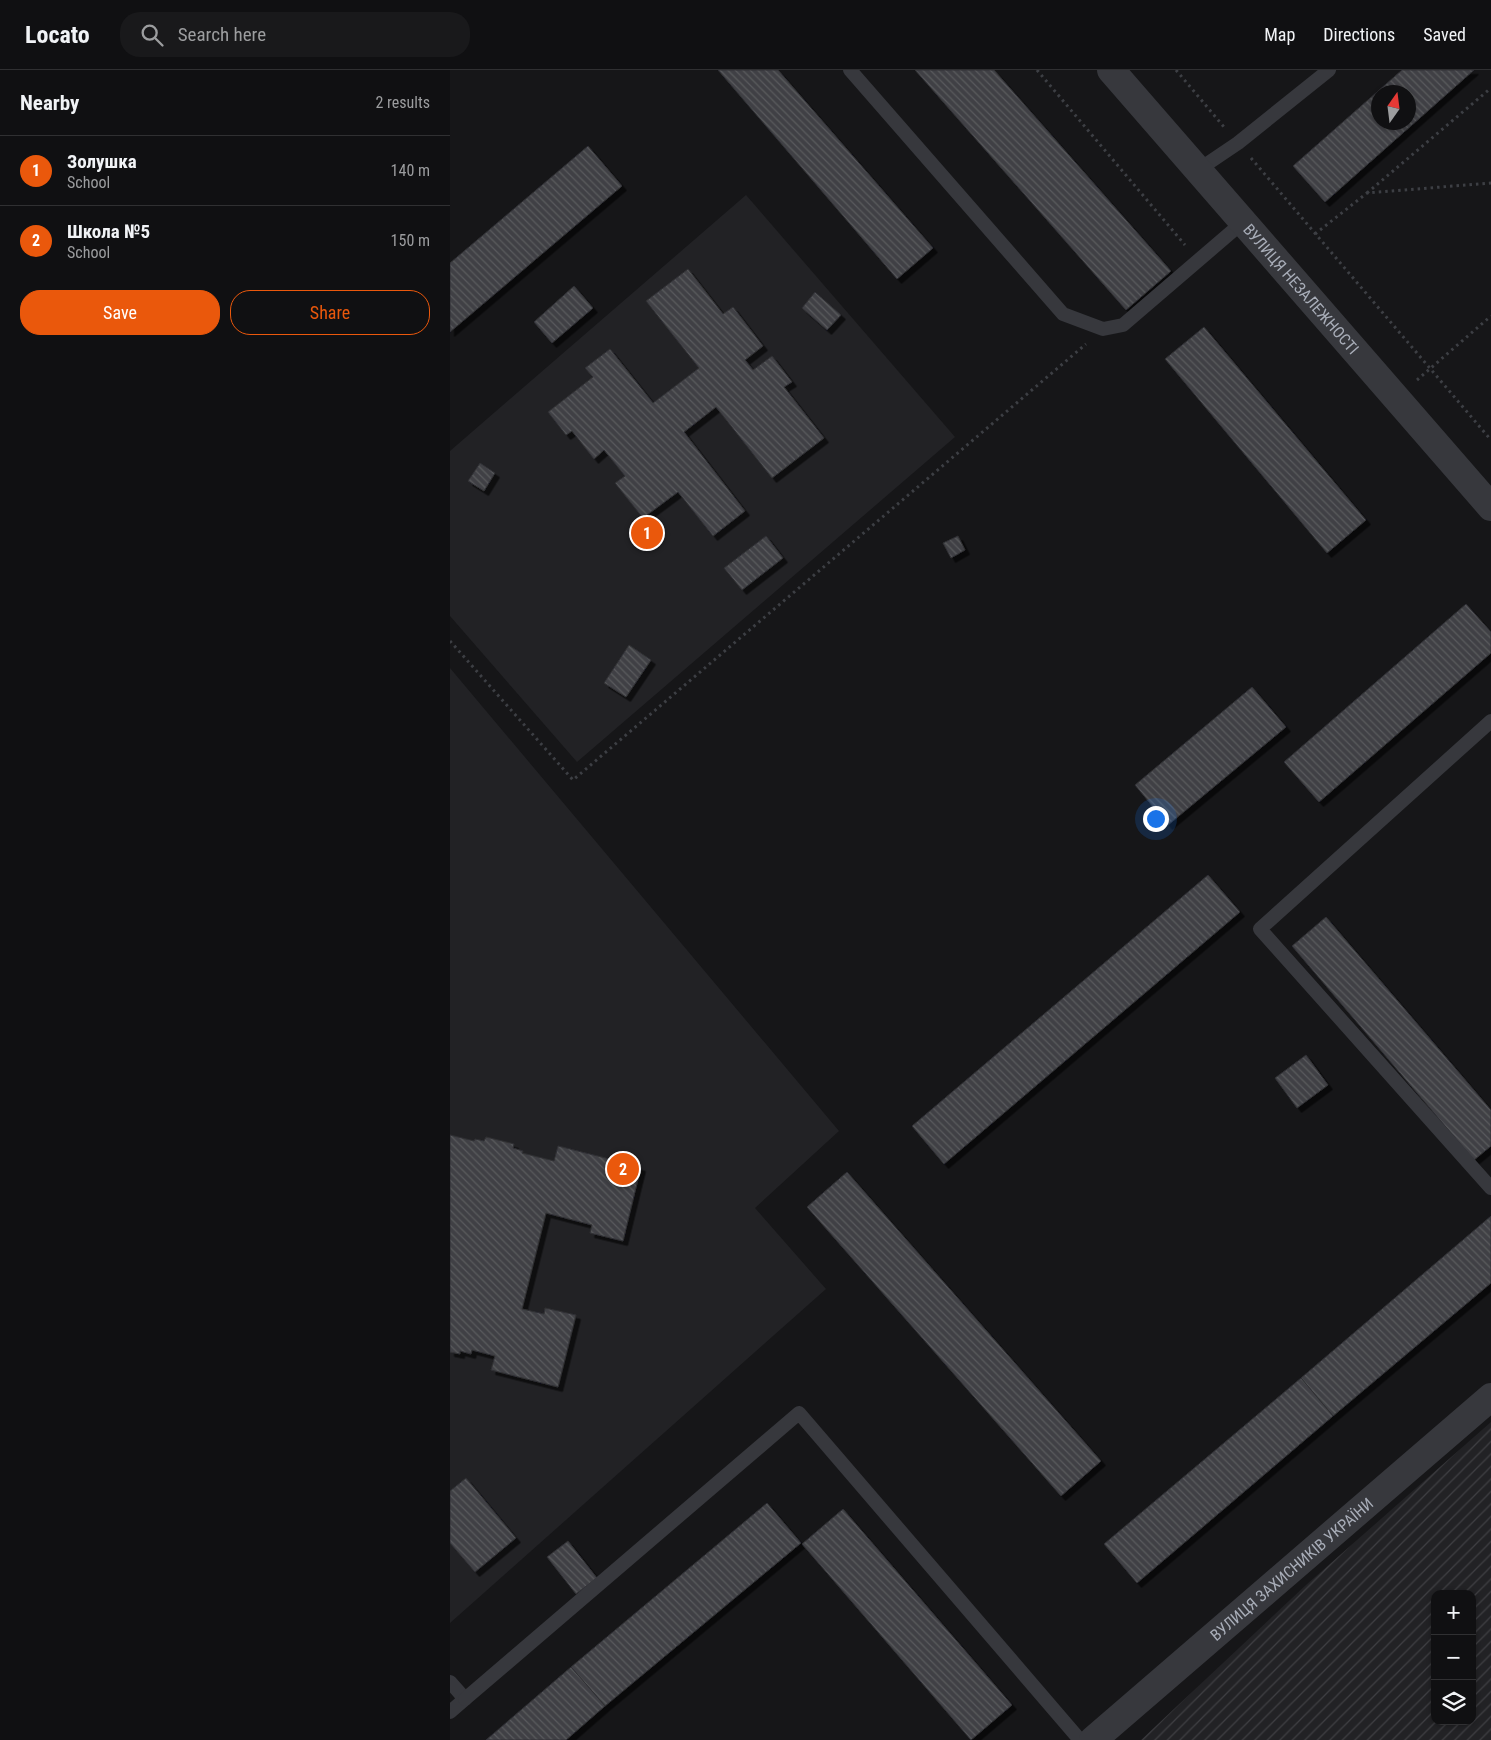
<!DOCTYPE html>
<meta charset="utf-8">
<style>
:root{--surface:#101012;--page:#19191b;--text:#f1f3f6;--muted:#9c9d9f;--line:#303032;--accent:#ea580c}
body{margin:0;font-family:"Roboto Condensed",sans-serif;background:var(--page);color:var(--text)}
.controls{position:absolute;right:15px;bottom:15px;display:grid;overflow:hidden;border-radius:10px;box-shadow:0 1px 4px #0004}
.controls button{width:45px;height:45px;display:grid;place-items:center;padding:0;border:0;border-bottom:1px solid var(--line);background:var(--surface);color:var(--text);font:25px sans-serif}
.compass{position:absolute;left:921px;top:15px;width:45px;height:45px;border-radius:50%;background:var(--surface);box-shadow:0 1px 4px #0004;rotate:14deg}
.you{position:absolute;left:705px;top:748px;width:18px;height:18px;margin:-12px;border:4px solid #fff;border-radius:50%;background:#1a73e8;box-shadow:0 0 0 8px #1a73e833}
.badge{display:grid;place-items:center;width:32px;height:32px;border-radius:50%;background:var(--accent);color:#fff;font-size:16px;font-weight:700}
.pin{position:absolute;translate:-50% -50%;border:2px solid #fff;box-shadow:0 1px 5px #0006}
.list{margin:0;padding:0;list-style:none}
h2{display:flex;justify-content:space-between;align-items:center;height:65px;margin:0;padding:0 20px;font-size:21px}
h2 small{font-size:16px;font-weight:400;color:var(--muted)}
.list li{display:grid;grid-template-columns:32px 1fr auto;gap:15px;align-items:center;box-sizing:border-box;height:70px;padding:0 20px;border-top:1px solid var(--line)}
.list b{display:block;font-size:19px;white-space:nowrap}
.list p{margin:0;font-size:16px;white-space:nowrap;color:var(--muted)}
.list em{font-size:16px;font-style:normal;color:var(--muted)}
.actions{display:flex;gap:10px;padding:15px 20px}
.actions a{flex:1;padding:11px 0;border:1px solid var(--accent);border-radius:20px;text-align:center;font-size:18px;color:var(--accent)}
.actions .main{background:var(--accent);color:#fff}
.icon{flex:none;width:28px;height:28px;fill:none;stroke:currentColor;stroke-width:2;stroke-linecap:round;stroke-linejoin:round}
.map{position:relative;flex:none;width:1041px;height:1670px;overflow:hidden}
header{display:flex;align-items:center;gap:30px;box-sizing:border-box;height:70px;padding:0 25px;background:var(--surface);border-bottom:1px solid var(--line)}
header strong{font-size:24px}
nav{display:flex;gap:28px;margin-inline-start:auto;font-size:18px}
.search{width:350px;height:45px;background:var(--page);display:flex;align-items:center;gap:12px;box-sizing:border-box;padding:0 18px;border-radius:20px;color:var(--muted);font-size:19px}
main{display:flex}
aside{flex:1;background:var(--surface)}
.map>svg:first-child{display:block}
.built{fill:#222225}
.industrial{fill:url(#industrial-furrows);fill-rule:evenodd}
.building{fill:url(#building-back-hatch);stroke:#303034;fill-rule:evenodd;filter:url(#shadow)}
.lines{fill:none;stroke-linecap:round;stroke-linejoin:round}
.path{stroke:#3d3f44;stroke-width:3;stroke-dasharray:2.5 4;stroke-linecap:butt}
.service{stroke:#37383d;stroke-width:14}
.minor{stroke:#37383d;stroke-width:28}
.labels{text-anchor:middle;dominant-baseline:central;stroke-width:5;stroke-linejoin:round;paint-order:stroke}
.street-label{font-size:16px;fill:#a8adb8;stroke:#111113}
</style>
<header>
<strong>Locato</strong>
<div class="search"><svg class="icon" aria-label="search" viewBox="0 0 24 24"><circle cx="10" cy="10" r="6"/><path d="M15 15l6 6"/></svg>Search here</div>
<nav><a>Map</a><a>Directions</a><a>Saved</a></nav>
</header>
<main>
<aside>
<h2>Nearby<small>2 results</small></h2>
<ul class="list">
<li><span class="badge">1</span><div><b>Золушка</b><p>School</p></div><em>140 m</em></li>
<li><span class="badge">2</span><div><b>Школа №5</b><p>School</p></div><em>150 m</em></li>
</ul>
<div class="actions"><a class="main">Save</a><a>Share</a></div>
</aside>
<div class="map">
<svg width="1041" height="1670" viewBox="0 0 1041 1670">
<defs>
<pattern id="industrial-furrows" width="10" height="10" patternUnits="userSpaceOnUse" patternTransform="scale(1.25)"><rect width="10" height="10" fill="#222225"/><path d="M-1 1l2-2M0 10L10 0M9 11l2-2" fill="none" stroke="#3f3f43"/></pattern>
<pattern id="building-back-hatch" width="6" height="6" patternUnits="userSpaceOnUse" patternTransform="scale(1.25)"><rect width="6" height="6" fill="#404145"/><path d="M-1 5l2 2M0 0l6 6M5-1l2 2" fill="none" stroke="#595a5e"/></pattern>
<filter id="shadow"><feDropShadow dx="4.5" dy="4.5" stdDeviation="0" flood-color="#0009"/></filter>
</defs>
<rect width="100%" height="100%" fill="#161618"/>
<g class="built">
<polygon points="296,125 505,367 127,692 0,546 0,381"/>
<polygon points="0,598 389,1061 305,1138 376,1219 0,1553"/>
</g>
<path class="industrial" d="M1041,1352V1670H691L856,1515ZM985,1524H1022V1651H985Z"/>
<g class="building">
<polygon points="268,0 328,0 483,178 447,209"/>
<polygon points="465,0 544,0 721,201 676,240"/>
<path d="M952,0H1024L875,132L843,96ZM928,22H958V52H928Z"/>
<polygon points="138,76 172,116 0,262 0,193"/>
<polygon points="238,199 273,244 283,237 313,276 295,290 303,300 322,286 342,312 334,317 374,368 322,408 266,337 234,362 295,441 263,466 228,422 193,448 165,413 175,406 154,380 144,389 122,361 116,365 98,342 143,307 135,298 160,279 203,333 249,298 196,231"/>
<polygon points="124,216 143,238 102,273 84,252"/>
<polygon points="365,222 391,245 377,260 352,238"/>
<polygon points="754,257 916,450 877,483 715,289"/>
<polygon points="30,393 45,403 34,421 18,411"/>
<polygon points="316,466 333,488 292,520 274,498"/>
<polygon points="508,466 515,480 501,488 493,473"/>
<polygon points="1016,534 1041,562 1041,583 869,732 834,692"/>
<polygon points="179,575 201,590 176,627 154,613"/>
<polygon points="802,617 836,657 718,755 685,715"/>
<polygon points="758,805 790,842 494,1094 462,1056"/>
<polygon points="876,847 1041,1040 1041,1076 1024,1090 842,876"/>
<polygon points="856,985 878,1015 847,1038 825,1008"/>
<polygon points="0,1065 24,1071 25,1069 34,1071 36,1067 64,1074 63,1078 73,1081 72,1083 104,1091 108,1076 191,1097 173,1171 140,1163 142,1155 96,1143 72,1239 94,1244 95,1238 126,1245 108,1317 41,1300 45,1286 22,1280 21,1284 10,1281 10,1284 0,1282"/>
<polygon points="397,1102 651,1391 611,1426 357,1137"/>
<polygon points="1041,1146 1041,1213 883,1346 851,1308"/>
<polygon points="851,1308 883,1346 687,1513 654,1474"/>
<polygon points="16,1408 66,1468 25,1502 0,1473 0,1421"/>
<polygon points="317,1433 351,1473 155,1636 121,1597"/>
<polygon points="393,1439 562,1635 521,1670 352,1474"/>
<polygon points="118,1471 147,1508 126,1524 97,1487"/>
<polygon points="121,1597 155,1636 116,1670 36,1670"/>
</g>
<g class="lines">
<g class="path">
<polyline points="587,0 735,175"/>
<polyline points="726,0 774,57"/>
<polyline points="801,88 1041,370"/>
<polyline points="917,123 1041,18"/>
<polyline points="865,164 917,123 1041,113"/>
<polyline points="967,310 1041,246"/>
<polyline points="0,571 123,710 636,274"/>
</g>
<g class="service">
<polyline points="400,0 613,244 653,259 673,255 793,152"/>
<polyline points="748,100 788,73 879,0"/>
<polyline points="1041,651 810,859 1041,1118"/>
<polyline points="0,1612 15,1629 0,1642"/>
<polyline points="15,1629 349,1343 630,1670"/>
</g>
<g class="minor">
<path id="s1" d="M661,0L1041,437"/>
<path id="s2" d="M643,1670L1041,1327"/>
</g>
</g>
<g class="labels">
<g class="street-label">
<text stroke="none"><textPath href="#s1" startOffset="290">ВУЛИЦЯ НЕЗАЛЕЖНОСТІ</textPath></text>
<text stroke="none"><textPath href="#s2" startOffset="262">ВУЛИЦЯ ЗАХИСНИКІВ УКРАЇНИ</textPath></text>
</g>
</g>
</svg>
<div class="controls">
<button>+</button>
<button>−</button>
<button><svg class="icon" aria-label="layers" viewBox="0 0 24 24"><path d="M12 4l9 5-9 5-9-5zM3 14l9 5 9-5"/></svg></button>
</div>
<svg class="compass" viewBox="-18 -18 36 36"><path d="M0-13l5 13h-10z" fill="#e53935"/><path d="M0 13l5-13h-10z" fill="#9c9d9f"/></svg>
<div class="you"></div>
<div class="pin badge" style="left:197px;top:463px">1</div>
<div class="pin badge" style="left:173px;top:1099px">2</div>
</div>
</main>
